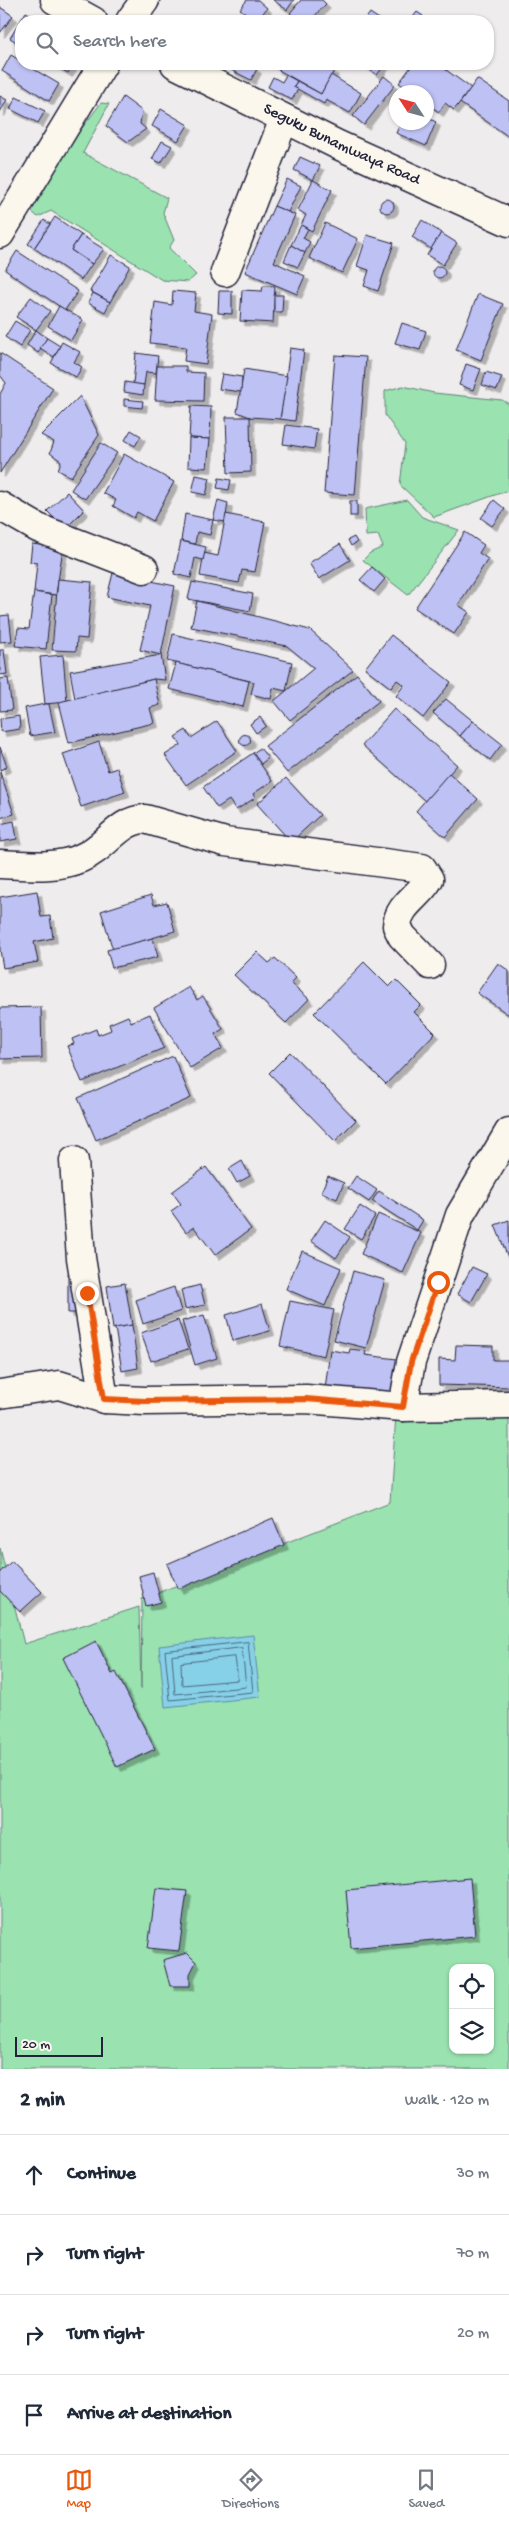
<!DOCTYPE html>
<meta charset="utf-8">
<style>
:root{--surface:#fff;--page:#f2f2f3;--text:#1f2937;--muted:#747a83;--line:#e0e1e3;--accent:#ea580c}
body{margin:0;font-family:"Gochi Hand",sans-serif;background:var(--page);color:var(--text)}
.controls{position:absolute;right:15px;bottom:15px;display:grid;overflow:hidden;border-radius:10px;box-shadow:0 1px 4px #0004}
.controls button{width:45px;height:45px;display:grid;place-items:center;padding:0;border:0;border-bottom:1px solid var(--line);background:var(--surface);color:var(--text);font:25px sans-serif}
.compass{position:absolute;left:389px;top:85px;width:45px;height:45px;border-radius:50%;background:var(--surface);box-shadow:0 1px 4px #0004;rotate:306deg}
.scale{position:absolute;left:15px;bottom:12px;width:88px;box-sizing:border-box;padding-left:5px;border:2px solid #22223b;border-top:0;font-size:14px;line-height:18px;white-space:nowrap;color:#22223b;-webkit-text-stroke:4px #fbf7ec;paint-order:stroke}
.stop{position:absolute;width:15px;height:15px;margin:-11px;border:4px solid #ea580c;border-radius:50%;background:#fff}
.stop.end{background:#ea580c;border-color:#fff;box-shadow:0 1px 5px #0008}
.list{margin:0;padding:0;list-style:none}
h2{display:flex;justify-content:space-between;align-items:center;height:65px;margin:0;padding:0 20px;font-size:21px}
h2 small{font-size:16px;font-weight:400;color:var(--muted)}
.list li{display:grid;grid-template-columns:32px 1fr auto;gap:15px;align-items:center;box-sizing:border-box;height:80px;padding:0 20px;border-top:1px solid var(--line)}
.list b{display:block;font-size:19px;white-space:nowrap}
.list em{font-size:16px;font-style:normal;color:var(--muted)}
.icon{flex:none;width:28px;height:28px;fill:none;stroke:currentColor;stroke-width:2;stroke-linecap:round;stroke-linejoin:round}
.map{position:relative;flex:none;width:509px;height:2069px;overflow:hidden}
.search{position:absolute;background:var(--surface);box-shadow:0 1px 4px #0004;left:15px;right:15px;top:15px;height:55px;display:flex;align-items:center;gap:12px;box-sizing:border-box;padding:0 18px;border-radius:20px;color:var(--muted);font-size:19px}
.sheet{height:385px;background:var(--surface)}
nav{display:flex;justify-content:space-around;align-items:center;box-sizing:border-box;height:70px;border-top:1px solid var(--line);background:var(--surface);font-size:14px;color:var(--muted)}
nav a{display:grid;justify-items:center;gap:2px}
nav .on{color:var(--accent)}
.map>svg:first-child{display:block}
.green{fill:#9ae2b0;stroke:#5e8276;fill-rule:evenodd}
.water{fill:#87d1e8;stroke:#5f8ba3}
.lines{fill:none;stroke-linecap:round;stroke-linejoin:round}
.shore{stroke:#4a6880;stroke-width:1}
.building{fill:#bec1f3;stroke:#22223b;filter:url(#shadow)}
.minor-casing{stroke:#22223b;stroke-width:31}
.major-casing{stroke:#22223b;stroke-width:31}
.minor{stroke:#fbf7ec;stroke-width:28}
.major{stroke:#fbf7ec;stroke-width:28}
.route{stroke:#ea580c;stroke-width:6}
.labels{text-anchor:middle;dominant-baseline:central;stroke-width:4;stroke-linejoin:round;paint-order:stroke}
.street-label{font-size:16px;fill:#22223b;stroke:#fbf7ec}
</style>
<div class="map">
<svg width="509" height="2069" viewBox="0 0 509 2069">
<defs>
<filter id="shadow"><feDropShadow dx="4.5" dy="4.5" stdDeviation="0" flood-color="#0004"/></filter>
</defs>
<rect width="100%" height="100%" fill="#efeced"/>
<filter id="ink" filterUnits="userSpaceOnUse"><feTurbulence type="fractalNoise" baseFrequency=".02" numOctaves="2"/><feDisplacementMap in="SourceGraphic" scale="10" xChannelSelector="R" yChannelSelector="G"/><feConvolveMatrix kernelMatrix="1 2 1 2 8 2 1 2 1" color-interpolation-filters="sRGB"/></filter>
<g filter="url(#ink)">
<g class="green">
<polygon points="101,103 109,104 83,153 167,198 163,213 174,240 169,248 196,275 188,282 162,280 51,211 38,217 27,208 58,160"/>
<polygon points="403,386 434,393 502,400 509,404 509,494 506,491 434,517 400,485 405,444 385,415 385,391"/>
<polygon points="407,500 422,517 459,530 408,595 363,560 370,553 383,547 378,535 366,536 365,509"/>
<path d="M397,1400L509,1405V2069H0V1548L24,1644L139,1607L141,1689L142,1599L390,1502ZM453,1968H490V2050H453Z"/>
</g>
<polygon class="water" points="253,1635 260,1697 165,1707 159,1646"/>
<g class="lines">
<g class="shore">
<polygon points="248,1642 253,1692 170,1700 165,1651"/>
<polygon points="242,1648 246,1687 175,1694 172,1656"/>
<polygon points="235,1657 238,1680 182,1685 181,1663"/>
</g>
</g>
<g class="building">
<polygon points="247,0 258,0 267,8 257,21 240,9"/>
<polygon points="273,0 294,0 287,10"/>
<polygon points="301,0 322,0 326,4 310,21 299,21 290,13"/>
<polygon points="0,7 13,16 0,33"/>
<polygon points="26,12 42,21 21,21 21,45 10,38"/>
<polygon points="417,12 423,16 419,21 410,21"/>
<polygon points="370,13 382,21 364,21"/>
<polygon points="11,55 21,61 21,64 25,64 59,84 49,101 2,71"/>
<polygon points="53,64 74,64 68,73"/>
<polygon points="234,64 248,64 257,69 251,80 231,70"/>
<polygon points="278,64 320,64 334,71 321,94 275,68"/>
<polygon points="362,64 385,64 377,75"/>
<polygon points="413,64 444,64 442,67 471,88 454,110 445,103 439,112 426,103 426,92 412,92 399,83"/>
<polygon points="286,75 297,81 294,87 298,89 292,100 268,87 273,77 282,82"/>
<polygon points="331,75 361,93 350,113 326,100 324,104 294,87 297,81 321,94"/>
<polygon points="384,76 395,85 364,125 353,116"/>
<polygon points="477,79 509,101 509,137 460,103"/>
<polygon points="0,96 7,100 0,112"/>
<polygon points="16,97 45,111 38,123 10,109"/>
<polygon points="123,97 142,111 140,124 146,129 128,142 106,126"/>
<polygon points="161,109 188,125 178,141 152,126"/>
<polygon points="426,117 436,122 426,146 396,133 401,122 426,122"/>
<polygon points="162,141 172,146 161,163 152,159"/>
<polygon points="300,157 320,166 313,180 294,170"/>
<polygon points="287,179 301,186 288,212 274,206"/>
<polygon points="313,180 332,190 312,231 301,225 306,215 298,210"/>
<circle cx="387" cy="206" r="7"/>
<polygon points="274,206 295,215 274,262 305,276 297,294 245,272"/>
<polygon points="55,217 81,235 71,250 92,264 81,280 34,248"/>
<polygon points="44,220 50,224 34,248 28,244"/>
<polygon points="422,220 441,233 431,249 412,237"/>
<polygon points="325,223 358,239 342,273 309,258"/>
<polygon points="301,225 308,229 303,238 310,242 305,253 291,245"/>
<polygon points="441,233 457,243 443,265 427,255"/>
<polygon points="81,235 104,249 92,264 71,250"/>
<polygon points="367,235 394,243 378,291 364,286 369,270 357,266"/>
<polygon points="291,245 305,253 298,267 284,261"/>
<polygon points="17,251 78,291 65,310 5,270"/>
<polygon points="111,255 130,266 110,302 90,291"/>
<circle cx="439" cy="272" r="6"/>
<polygon points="263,286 275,286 273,323 240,321 242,290 262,291"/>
<polygon points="173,291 196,293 194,311 212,314 206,364 184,361 186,347 150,343 155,302 172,305"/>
<polygon points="219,291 232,291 232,314 218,313"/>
<polygon points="93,293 110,302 105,312 88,303"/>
<polygon points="478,294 503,304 481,360 456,350"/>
<polygon points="274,295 283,295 282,312 274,312"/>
<polygon points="31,297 50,311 36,330 16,317"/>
<polygon points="59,306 83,320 71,340 48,326"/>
<polygon points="15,321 30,330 20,347 5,337"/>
<polygon points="402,323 426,331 420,350 395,343"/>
<polygon points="36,330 47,338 38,353 27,345"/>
<polygon points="47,338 60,346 54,357 40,348"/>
<polygon points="62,342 80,352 74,362 82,367 76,377 51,363"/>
<polygon points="290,348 304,350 295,421 280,419"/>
<polygon points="0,353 53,388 0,473 0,394 6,383 0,375"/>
<polygon points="136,353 158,356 156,373 146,372 144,385 133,384"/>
<polygon points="335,355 366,357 355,495 324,493"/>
<polygon points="466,364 481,369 473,390 459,385"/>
<polygon points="157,366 186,366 186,372 204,373 203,401 155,400"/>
<polygon points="244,369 287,376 280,419 250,417 237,412"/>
<polygon points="486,372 502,377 497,390 482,385"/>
<polygon points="222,374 242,377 241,392 219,389"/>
<polygon points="125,382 144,385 143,395 124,392"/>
<polygon points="80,396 99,435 71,477 58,470 61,461 50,453 54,442 41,435"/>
<polygon points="124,399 143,401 142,408 124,406"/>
<polygon points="191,406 211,407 210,439 189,438"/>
<polygon points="226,417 250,417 251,472 228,473"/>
<polygon points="286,425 317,429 314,449 283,444"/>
<polygon points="131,430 141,436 135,446 125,440"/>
<polygon points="189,438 210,439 207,468 188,467"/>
<polygon points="101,443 117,453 85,499 71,490"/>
<polygon points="124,454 174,482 153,521 137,512 134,518 113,506 116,500 103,493"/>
<polygon points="196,475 210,478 206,495 192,492"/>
<polygon points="219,478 231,480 229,490 217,488"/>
<polygon points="67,492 84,510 65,529 47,511"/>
<polygon points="218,500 228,503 225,522 213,520"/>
<polygon points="494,500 505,509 492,526 481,518"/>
<rect x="350" y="501" width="7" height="15"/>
<polygon points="185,514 213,520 210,535 197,532 195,544 181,541"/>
<polygon points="226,514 265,522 255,572 242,570 239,583 200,576 204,553 218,556"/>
<polygon points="465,532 484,545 479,553 488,559 458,605 469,612 454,634 415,608"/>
<polygon points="354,537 357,542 351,546 348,540"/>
<polygon points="181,541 206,547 203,560 195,558 191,578 174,574"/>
<polygon points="32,544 63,548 56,595 34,592 37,563 30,562"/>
<polygon points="340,544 350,560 319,579 309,563"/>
<polygon points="372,567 385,579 374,592 360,580"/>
<polygon points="113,573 175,586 161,655 140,650 150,606 107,597"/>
<polygon points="58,579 92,582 87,639 77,638 76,651 52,650"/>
<polygon points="192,582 253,594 250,611 188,599"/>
<polygon points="34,592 52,595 46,649 15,646 18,628 29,629"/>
<polygon points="197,601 310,630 353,670 290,720 274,701 314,668 287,646 191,627"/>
<polygon points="9,615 12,641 0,642 0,616"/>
<polygon points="173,634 292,662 286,691 273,688 271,699 251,694 254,682 167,661"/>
<polygon points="391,635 451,682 423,718 396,696 404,685 397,680 391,688 365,668"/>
<polygon points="0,650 4,650 7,674 0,675"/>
<polygon points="63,655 67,702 45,704 40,657"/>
<polygon points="161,655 165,680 154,679 75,699 70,671"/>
<polygon points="176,663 249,681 243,707 169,689"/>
<polygon points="357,674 379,701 287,773 265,746"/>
<polygon points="8,678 12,710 0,711 0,679"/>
<polygon points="154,679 160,705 150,708 154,723 69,743 59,702"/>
<polygon points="446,699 473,721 460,736 433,713"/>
<polygon points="45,704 49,704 55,732 30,736 25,708"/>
<polygon points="394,709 457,765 425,801 362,745"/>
<polygon points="19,716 20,729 1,732 0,719"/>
<polygon points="260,717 266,726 256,733 250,724"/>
<polygon points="217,721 237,751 186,785 165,755 181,745 175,737 186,730 191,738"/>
<polygon points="473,721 502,744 490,760 460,736"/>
<circle cx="245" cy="740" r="5.5"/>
<polygon points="99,742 108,771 117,768 125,792 81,807 63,754"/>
<polygon points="0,747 7,767 0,770"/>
<polygon points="260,748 268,758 261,764 253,753"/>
<polygon points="253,753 272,781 253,794 255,798 236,810 229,800 217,808 203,787"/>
<polygon points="0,772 14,814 0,818"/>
<polygon points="449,773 478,799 445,837 416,811"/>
<polygon points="286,778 320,815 291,842 257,804"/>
<polygon points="14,821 17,839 0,842 0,824"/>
<polygon points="37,891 41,917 50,916 53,938 34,942 38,962 3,968 0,950 0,897"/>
<polygon points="151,895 154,905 167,902 175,931 113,950 101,911"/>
<polygon points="153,938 158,957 112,968 107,950"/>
<polygon points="257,952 269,963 275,958 296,978 291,983 309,999 286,1023 234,975"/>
<polygon points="364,962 389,987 396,980 421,1005 414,1012 435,1033 386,1084 314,1013"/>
<polygon points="498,963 509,971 509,1015 477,993"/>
<polygon points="189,987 197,1000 203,996 223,1029 215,1034 223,1048 190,1068 154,1008"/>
<polygon points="41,1007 42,1058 0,1059 0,1008"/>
<polygon points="150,1014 164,1048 82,1082 67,1046 74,1044 72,1039 96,1029 98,1035 111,1030 109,1024 128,1016 131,1022"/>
<polygon points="290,1052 356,1120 335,1141 269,1073"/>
<polygon points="173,1056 191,1098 96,1140 78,1098"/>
<polygon points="242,1161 250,1176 237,1183 229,1169"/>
<polygon points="206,1167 251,1229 215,1255 194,1227 186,1232 171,1211 181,1204 172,1192"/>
<polygon points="328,1176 344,1183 337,1199 321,1192"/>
<polygon points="356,1176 377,1190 369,1202 348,1188"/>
<polygon points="379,1191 423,1220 417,1230 372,1201"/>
<polygon points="360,1206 375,1216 361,1239 345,1229"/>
<polygon points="378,1214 421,1233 403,1273 361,1254"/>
<polygon points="325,1220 350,1237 336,1258 311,1241"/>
<polygon points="509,1220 509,1260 495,1225"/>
<polygon points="302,1251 341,1268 325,1306 286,1289"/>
<polygon points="472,1267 487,1274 471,1302 457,1294"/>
<polygon points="353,1271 385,1280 366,1348 334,1340"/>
<rect x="68" y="1274" width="22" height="39"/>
<polygon points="125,1283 132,1325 113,1329 107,1286"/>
<polygon points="200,1285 205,1305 185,1309 181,1290"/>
<polygon points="174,1287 181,1311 143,1324 136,1300"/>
<polygon points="290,1301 334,1310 324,1356 280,1346"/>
<polygon points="262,1304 270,1331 233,1341 226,1315"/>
<polygon points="204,1315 217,1358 195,1365 182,1321"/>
<polygon points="178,1320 188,1349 151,1361 141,1333"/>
<polygon points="132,1325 138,1368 122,1371 115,1328"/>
<polygon points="456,1345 493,1346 493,1360 509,1360 509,1387 439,1385 439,1359 455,1360"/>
<polygon points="350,1349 366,1351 365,1355 405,1360 401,1392 391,1391 390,1397 325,1389 330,1350 349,1353"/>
<polygon points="273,1518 284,1545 178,1589 167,1564"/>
<polygon points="12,1561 42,1592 20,1612 0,1591 0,1572"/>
<polygon points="153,1572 161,1602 146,1606 139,1576"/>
<polygon points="96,1641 112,1674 116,1672 155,1749 117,1767 63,1658"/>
<polygon points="470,1878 475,1936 351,1948 346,1890"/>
<polygon points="156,1888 187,1891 179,1951 148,1948"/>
<polygon points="187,1953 196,1962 190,1974 190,1986 170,1986 163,1960"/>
</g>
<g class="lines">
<g class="minor-casing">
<g id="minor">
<polyline points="130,21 145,0"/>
<polyline points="0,234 103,64"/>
<polyline points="225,272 284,119"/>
<polyline points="0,506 38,528 144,569"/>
<path d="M0,864C26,865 56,869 81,858C106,848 118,820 145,819L225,842L422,868L429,879C420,896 398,905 397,926L402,936L430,965"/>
<polyline points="74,1161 81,1258 104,1399"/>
<polyline points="0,1394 59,1385 104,1399 145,1401 306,1399 403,1407 509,1405"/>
<polyline points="403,1407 411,1362 460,1215 509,1132"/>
</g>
</g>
<g class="major-casing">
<g id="major">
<polyline points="55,0 93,21"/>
<path id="s1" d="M175,64L338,145L509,222"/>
</g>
</g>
<use href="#minor" class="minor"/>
<use href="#major" class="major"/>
</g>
</g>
<g class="lines" filter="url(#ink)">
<polyline class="route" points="87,1293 104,1399 145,1401 306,1399 403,1407 411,1362 438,1282"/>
</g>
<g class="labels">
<g class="street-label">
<text stroke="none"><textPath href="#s1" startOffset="185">Seguku Bunamwaya Road</textPath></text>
</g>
</g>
</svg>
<div class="controls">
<button><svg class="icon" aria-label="locate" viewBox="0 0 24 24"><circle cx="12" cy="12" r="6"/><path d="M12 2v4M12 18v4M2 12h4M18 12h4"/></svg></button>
<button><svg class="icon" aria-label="layers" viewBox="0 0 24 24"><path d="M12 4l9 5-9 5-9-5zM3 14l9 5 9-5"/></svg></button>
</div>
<svg class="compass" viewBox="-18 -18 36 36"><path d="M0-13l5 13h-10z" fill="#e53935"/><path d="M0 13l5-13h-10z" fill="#747a83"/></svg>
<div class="scale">20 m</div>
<div class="stop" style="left:438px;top:1282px"></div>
<div class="stop end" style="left:87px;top:1293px"></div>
<div class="search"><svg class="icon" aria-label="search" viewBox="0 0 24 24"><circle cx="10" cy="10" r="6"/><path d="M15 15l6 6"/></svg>Search here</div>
</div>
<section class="sheet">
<h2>2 min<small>Walk · 120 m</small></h2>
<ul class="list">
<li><svg class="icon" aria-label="ahead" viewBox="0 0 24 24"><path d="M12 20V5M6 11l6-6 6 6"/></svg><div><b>Continue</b></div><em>30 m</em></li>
<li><svg class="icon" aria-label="right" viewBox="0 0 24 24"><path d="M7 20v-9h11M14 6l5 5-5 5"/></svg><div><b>Turn right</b></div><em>70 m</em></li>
<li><svg class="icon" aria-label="right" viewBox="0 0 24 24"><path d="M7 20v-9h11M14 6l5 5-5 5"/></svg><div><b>Turn right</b></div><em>20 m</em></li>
<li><svg class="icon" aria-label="arrive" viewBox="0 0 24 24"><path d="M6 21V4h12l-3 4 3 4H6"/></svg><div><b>Arrive at destination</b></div></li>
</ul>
</section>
<nav>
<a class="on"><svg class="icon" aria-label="map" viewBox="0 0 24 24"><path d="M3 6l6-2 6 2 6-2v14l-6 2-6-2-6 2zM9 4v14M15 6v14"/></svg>Map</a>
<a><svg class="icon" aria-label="directions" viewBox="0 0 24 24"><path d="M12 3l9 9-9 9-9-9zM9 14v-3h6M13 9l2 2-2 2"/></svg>Directions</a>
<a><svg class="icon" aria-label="saved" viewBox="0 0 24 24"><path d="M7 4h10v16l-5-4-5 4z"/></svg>Saved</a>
</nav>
